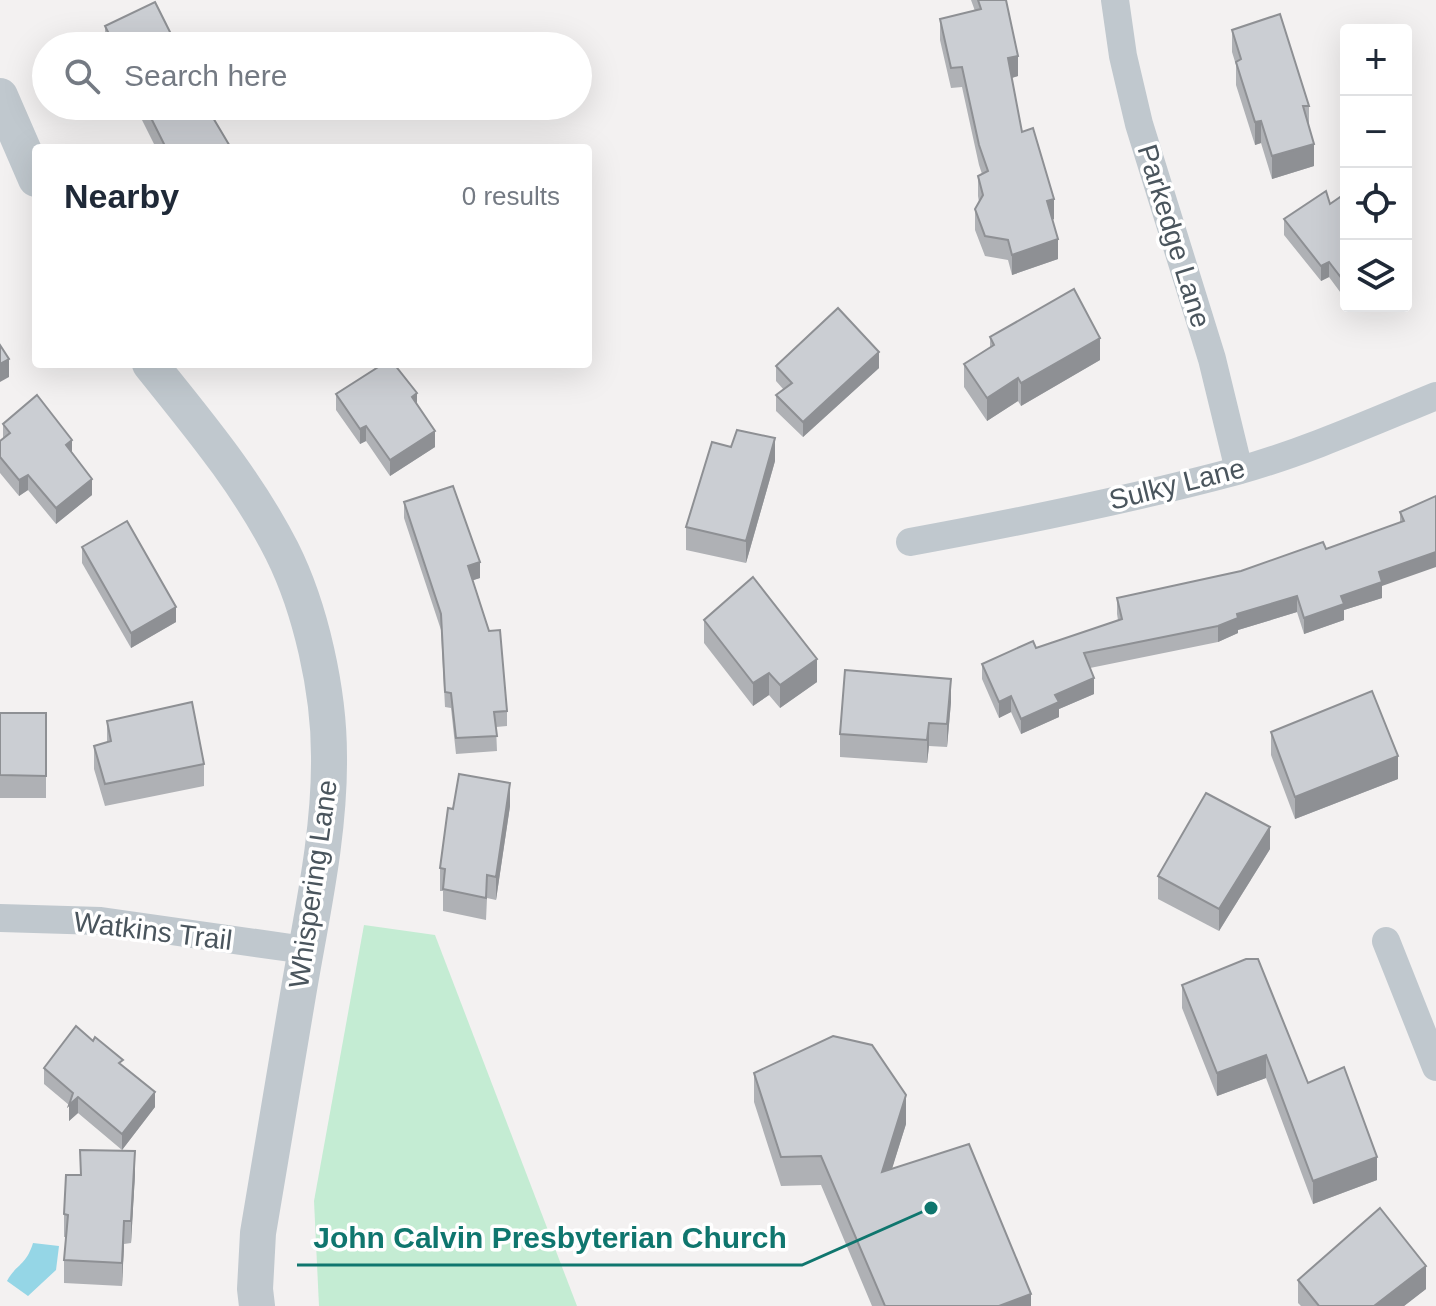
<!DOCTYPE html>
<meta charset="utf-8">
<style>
:root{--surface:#fff;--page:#f6f6f7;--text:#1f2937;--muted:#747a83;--line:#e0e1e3}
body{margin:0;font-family:Helvetica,sans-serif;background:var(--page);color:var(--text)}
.controls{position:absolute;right:24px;top:24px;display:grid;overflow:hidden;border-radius:8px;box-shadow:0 8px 32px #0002}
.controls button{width:72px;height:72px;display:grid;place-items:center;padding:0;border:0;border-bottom:2px solid var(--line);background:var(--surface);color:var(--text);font:40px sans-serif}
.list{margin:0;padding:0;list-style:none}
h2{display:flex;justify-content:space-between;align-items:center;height:104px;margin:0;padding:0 32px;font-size:34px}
h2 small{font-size:26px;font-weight:400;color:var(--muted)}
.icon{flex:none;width:44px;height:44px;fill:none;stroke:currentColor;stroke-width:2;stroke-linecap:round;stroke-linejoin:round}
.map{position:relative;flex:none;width:1436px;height:1306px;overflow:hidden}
.search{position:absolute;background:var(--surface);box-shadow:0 8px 32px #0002;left:32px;top:32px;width:560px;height:88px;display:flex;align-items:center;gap:20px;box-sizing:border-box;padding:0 28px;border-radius:44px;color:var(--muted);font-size:30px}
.panel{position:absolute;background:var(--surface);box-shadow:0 8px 32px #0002;left:32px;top:144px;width:560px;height:224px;border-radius:8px}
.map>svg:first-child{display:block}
.green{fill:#c4ecd3}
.water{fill:#95d6e6}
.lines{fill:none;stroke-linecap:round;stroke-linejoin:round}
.minor{stroke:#c0c8ce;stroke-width:28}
.tertiary{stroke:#c0c8ce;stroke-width:36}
.wall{fill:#afb1b5}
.shaded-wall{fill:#8e9094}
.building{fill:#cbced3;stroke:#8e9094;stroke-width:2}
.labels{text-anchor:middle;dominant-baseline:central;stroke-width:7;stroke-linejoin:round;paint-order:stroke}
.street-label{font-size:28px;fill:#4a555d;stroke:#fff}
.leader{fill:none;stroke:#0f766e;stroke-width:3}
.callout-dot{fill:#0f766e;stroke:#fff;stroke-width:3}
.callout-label{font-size:30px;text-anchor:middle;font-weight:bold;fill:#0f766e;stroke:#fff;stroke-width:7;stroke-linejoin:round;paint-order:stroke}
</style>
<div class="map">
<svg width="1436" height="1306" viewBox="0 0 1436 1306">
<rect width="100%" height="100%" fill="#f3f1f1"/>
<polygon class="green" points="364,925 435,935 577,1306 319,1306 314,1201"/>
<path class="water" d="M33,1243L59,1246L56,1270L28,1296L7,1281C16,1264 26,1266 33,1243Z"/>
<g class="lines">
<g class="minor">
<polyline points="1115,0 1123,56 1139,124 1212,359 1239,470"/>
<path d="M910,542C1019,522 1129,500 1237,471C1305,452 1370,423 1436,396"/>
<polyline points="0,918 101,921 305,950"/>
<polyline points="1386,941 1436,1067"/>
</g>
<g class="tertiary">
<polyline points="0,96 36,179"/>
<path d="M150,364C198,424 247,482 282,551C311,609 329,691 329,756C330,833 312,913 299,989C285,1070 272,1152 258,1233L255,1289L257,1306"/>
</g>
</g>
<g class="wall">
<polygon points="971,0 1006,0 1018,76 1012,78 1022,132 1054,219 1052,220 1058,259 1012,275 1008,260 985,256 975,230 975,209 979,202 978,196 978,176 982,174 979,165 962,87 951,88 940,40 940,19 975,11"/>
<polygon points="105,26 177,46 105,46"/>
<polygon points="1232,30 1309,106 1309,127 1314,166 1272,179 1261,143 1255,145 1236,85 1236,65 1232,52"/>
<polygon points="135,106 206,106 231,148 156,148"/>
<polygon points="1346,193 1346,300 1329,277 1321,281 1284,235 1284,219 1330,204"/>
<polygon points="990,337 1100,360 1021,406 1018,401 987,421 964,387 964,364 990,347"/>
<polygon points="776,366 879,368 803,437 776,411 776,395 784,390 776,381"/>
<polygon points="336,394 417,405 435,447 390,476 366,441 360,444 336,410"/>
<polygon points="3,424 72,452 92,495 56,524 28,490 19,496 0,473 0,441 3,439"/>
<polygon points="731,447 775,461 746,563 686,550 686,527"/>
<polygon points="1436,496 1382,586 1382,598 1344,610 1344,620 1304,634 1297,612 1238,630 1238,633 1218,642 1090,668 1094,694 1059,709 1059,717 1021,734 1011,712 999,718 982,679 982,664 1036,648 1118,620 1117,614 1117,598 1241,571 1326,549 1400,523 1400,512"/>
<polygon points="404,502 480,578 472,580 507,711 507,726 496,727 497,751 456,754 451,708 445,707 441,630 404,518"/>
<polygon points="82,547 176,622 131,648 82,563"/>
<polygon points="704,620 817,682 780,708 769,695 753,706 704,643"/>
<polygon points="951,702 947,747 929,746 927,763 840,757 840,734"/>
<rect x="0" y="713" width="46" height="85"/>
<polygon points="107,721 204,764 204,786 105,806 94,769 94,746 107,742"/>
<polygon points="1271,732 1398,779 1295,819 1271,755"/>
<polygon points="510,806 496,900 487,898 486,920 443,911 443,891 440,891 440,868 453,809"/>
<polygon points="1270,849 1219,931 1158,899 1158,876"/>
<polygon points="1182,985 1308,1083 1377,1180 1313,1204 1266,1078 1217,1096 1182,1008"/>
<polygon points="123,1066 155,1107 122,1150 78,1113 69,1121 69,1105 44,1084 44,1068"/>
<polygon points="754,1073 906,1124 892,1168 1031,1306 872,1306 821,1185 781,1186 754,1102"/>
<polygon points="80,1150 135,1174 131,1243 124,1244 122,1286 64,1283 64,1260 66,1237 64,1237 64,1214 80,1175"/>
<polygon points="1298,1280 1426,1289 1404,1306 1301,1306 1298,1303"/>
</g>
<g class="shaded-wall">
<polygon points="1018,56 1018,76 1008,79 1008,58"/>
<polygon points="1261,121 1261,143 1255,145 1255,122"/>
<polygon points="1314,144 1314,166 1272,179 1272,156"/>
<polygon points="1054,199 1054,219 1047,222 1047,201"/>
<polygon points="1058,239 1058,259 1012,275 1012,255"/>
<polygon points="1329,262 1329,277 1321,281 1321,266"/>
<polygon points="1100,338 1100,360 1021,406 1021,383"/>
<polygon points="879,352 879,368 803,437 803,422"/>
<polygon points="9,359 9,377 0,382 0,364"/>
<polygon points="1018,378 1018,401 987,421 987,398"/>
<polygon points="417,393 417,409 412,397"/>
<polygon points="366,426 366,441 360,444 360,429"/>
<polygon points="435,431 435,447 390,476 390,460"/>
<polygon points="775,438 775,461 746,563 746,541"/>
<polygon points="72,440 72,455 66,445"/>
<polygon points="28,475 28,490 19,496 19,480"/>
<polygon points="92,479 92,495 56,524 56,508"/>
<polygon points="1436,552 1436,567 1382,586 1382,598 1344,610 1344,620 1304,634 1304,618 1379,572"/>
<polygon points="480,562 480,578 468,582 468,566"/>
<polygon points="1297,596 1297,612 1238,630 1238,633 1218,642 1218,626 1237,614"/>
<polygon points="176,607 176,622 131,648 131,633"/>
<polygon points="817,659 817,682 780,708 780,685"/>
<polygon points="769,673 769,695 753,706 753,683"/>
<polygon points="1094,678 1094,694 1059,709 1059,717 1021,734 1021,719 1055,695"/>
<polygon points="951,679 951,702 947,747 947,724"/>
<polygon points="1011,696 1011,712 999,718 999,702"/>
<polygon points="929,723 929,746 927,763 927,740"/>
<polygon points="1398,756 1398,779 1295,819 1295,797"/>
<polygon points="510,783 510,806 496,900 496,877"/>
<polygon points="1270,827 1270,849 1219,931 1219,909"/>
<polygon points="1266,1055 1266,1078 1217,1096 1217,1073"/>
<polygon points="155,1092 155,1107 122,1150 122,1134"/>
<polygon points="906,1095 906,1124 882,1201 882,1172"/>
<polygon points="78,1097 78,1113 69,1121 69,1105"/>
<polygon points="135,1151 135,1174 131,1243 131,1221"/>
<polygon points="1377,1157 1377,1180 1313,1204 1313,1181"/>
<polygon points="124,1221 124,1244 122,1286 122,1263"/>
<polygon points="1426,1266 1426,1289 1404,1306 1374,1306"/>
<polygon points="1031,1294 1031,1306 999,1306"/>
</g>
<g class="building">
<polygon points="978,0 1006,0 1018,56 1008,58 1022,132 1033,128 1054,199 1047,201 1058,239 1012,255 1008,240 985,236 975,209 983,195 978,176 988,171 979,145 962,67 951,68 940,19 981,9"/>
<polygon points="155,2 177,46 115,46 105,26"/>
<polygon points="1280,14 1309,106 1303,106 1314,144 1272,156 1261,121 1255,122 1241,78 1236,62 1241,59 1232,30"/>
<polygon points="145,106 206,106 231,148 166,148"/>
<polygon points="1326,191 1330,204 1346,193 1346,284 1329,262 1321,266 1284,219"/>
<polygon points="1074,289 1100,338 1021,383 1018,378 987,398 964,364 994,345 990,337"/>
<polygon points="838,308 879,352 803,422 776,395 792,383 776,366"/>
<polygon points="0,345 9,359 0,364"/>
<polygon points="383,364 394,364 417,393 412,397 435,431 390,460 366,426 360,429 336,394"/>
<polygon points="37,395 72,440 66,445 92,479 56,508 28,475 19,480 0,457 0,441 10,433 3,424"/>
<polygon points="737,430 775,438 746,541 686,527 712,442 731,447"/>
<polygon points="453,486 480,562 468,566 489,631 500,630 507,711 494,712 497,736 456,738 451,693 445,692 441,614 404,502"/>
<polygon points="1436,496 1436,552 1379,572 1382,582 1341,596 1344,604 1304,618 1297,596 1237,614 1238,618 1218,626 1084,653 1094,678 1055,695 1059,702 1021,719 1011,696 999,702 982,664 1033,641 1036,648 1122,619 1117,598 1241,571 1323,542 1326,549 1404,521 1400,512"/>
<polygon points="127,521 176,607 131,633 82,547"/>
<polygon points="753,577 817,659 780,685 769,673 753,683 704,620"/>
<polygon points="845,670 951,679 947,724 929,723 927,740 840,734"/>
<polygon points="1372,691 1398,756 1295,797 1271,732"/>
<polygon points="192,702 204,764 105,784 94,746 111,741 107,721"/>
<polygon points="0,713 46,713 46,776 0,775"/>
<polygon points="459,774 510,783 496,877 487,875 486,898 443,889 445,869 440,868 448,808 453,809"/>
<polygon points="1206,793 1270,827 1219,909 1158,876"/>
<polygon points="1246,959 1258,959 1308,1083 1344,1067 1377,1157 1313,1181 1266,1055 1217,1073 1182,985"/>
<polygon points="76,1026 93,1041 95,1037 123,1060 119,1063 155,1092 122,1134 78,1097 69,1105 73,1093 44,1068"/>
<polygon points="833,1036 872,1045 906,1095 882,1172 969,1144 1031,1294 999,1306 885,1306 821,1156 781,1157 754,1073"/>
<polygon points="80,1150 135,1151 131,1221 124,1221 122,1263 64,1260 68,1215 64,1214 66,1175 81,1175"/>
<polygon points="1380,1208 1426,1266 1374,1306 1319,1306 1298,1280"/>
</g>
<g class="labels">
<g class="street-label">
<text transform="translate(1174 236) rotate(73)">Parkedge Lane</text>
<text transform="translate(1177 484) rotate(-14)">Sulky Lane</text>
<text transform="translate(313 884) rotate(-82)">Whispering Lane</text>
<text transform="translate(153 931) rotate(7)">Watkins Trail</text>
</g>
</g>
<path class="leader" d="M931 1208L802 1265H297"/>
<circle class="callout-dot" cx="931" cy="1208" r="8"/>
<g class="callout-label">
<text x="550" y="1248">John Calvin Presbyterian Church</text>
</g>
</svg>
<div class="controls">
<button>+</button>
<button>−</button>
<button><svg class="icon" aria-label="locate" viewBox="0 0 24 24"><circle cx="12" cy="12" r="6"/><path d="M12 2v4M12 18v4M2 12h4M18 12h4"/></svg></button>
<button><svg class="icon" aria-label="layers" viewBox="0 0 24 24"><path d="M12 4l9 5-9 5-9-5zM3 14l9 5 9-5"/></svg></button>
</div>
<div class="search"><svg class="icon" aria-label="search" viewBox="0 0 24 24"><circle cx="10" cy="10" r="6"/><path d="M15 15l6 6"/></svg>Search here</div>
<section class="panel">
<h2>Nearby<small>0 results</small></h2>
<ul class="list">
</ul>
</section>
</div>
